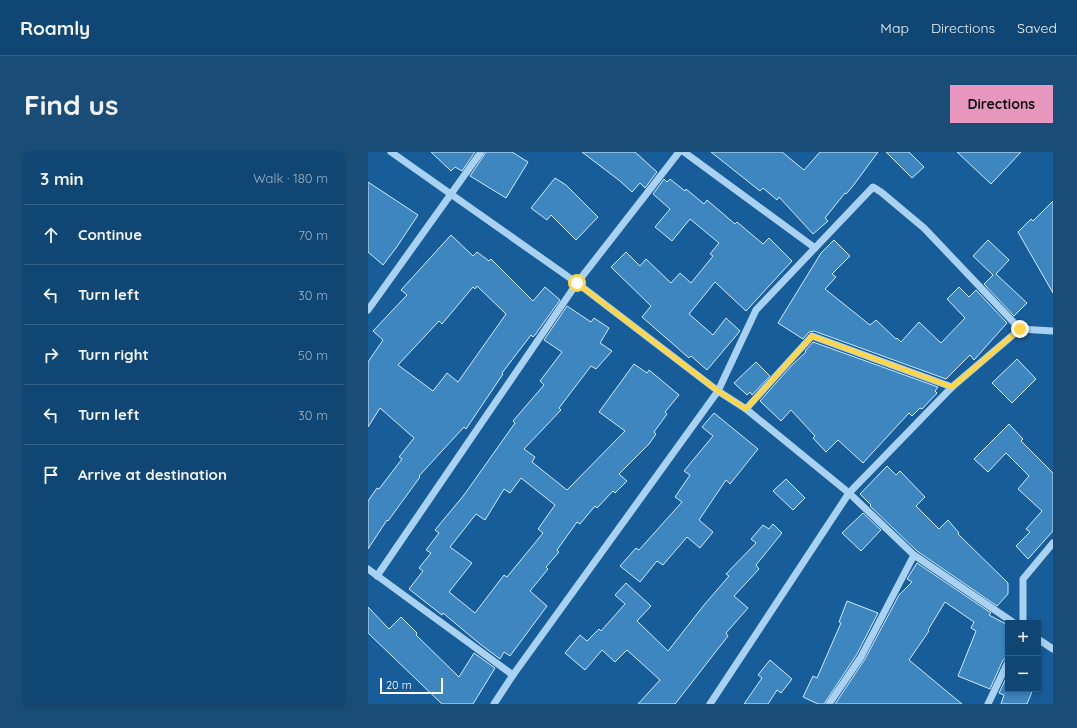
<!DOCTYPE html>
<meta charset="utf-8">
<style>
:root{--surface:#104673;--page:#194d78;--text:#f1f3f6;--muted:#9cb1c4;--line:#305e85;--accent:#e797bd}
body{margin:0;font-family:Quicksand,sans-serif;background:var(--page);color:var(--text)}
.controls{position:absolute;right:12px;bottom:12px;display:grid;overflow:hidden;border-radius:0px;box-shadow:0 2px 6px #0003}
.controls button{width:36px;height:36px;display:grid;place-items:center;padding:0;border:0;border-bottom:1px solid var(--line);background:var(--surface);color:var(--text);font:20px sans-serif}
.scale{position:absolute;left:12px;bottom:10px;width:63px;box-sizing:border-box;padding-left:4px;border:2px solid #fff;border-top:0;font-size:11px;line-height:14px;white-space:nowrap;color:#fff;-webkit-text-stroke:3px #165d99;paint-order:stroke}
.stop{position:absolute;width:12px;height:12px;margin:-9px;border:3px solid #ffd54a;border-radius:50%;background:#fff}
.stop.end{background:#ffd54a;border-color:#fff;box-shadow:0 1px 4px #0008}
.list{margin:0;padding:0;list-style:none}
h2{display:flex;justify-content:space-between;align-items:center;height:52px;margin:0;padding:0 16px;font-size:17px}
h2 small{font-size:13px;font-weight:400;color:var(--muted)}
.list li{display:grid;grid-template-columns:26px 1fr auto;gap:12px;align-items:center;box-sizing:border-box;height:60px;padding:0 16px;border-top:1px solid var(--line)}
.list b{display:block;font-size:15px;white-space:nowrap}
.list em{font-size:13px;font-style:normal;color:var(--muted)}
.icon{flex:none;width:22px;height:22px;fill:none;stroke:currentColor;stroke-width:2;stroke-linecap:round;stroke-linejoin:round}
.map{position:relative;flex:none;width:685px;height:552px;overflow:hidden;border-radius:0px}
header{display:flex;align-items:center;gap:24px;box-sizing:border-box;height:56px;padding:0 20px;background:var(--surface);border-bottom:1px solid var(--line)}
header strong{font-size:19px}
nav{display:flex;gap:22px;margin-inline-start:auto;font-size:14px}
.intro{display:flex;align-items:center;justify-content:space-between;box-sizing:border-box;height:96px;padding:0 24px}
h1{margin:0;font-size:28px}
.button{padding:10px 18px;border-radius:0px;background:var(--accent);color:#111;font-size:14px;font-weight:700}
main{display:flex;gap:24px;padding:0 24px}
aside{flex:1;background:var(--surface);border-radius:0px;box-shadow:0 2px 6px #0003}
.map>svg:first-child{display:block}
.building{fill:#3e86c0;stroke:#d1e9fc;fill-rule:evenodd}
.lines{fill:none;stroke-linecap:round;stroke-linejoin:round}
.minor{stroke:#a9d2f2;stroke-width:7}
.route{stroke:#ffd54a;stroke-width:5}
</style>
<header>
<strong>Roamly</strong>
<nav><a>Map</a><a>Directions</a><a>Saved</a></nav>
</header>
<div class="intro"><h1>Find us</h1><a class="button">Directions</a></div>
<main>
<aside>
<h2>3 min<small>Walk · 180 m</small></h2>
<ul class="list">
<li><svg class="icon" aria-label="ahead" viewBox="0 0 24 24"><path d="M12 20V5M6 11l6-6 6 6"/></svg><div><b>Continue</b></div><em>70 m</em></li>
<li><svg class="icon" aria-label="left" viewBox="0 0 24 24"><path d="M17 20v-9H6M10 6l-5 5 5 5"/></svg><div><b>Turn left</b></div><em>30 m</em></li>
<li><svg class="icon" aria-label="right" viewBox="0 0 24 24"><path d="M7 20v-9h11M14 6l5 5-5 5"/></svg><div><b>Turn right</b></div><em>50 m</em></li>
<li><svg class="icon" aria-label="left" viewBox="0 0 24 24"><path d="M17 20v-9H6M10 6l-5 5 5 5"/></svg><div><b>Turn left</b></div><em>30 m</em></li>
<li><svg class="icon" aria-label="arrive" viewBox="0 0 24 24"><path d="M6 21V4h12l-3 4 3 4H6"/></svg><div><b>Arrive at destination</b></div></li>
</ul>
</aside>
<div class="map">
<svg width="685" height="552" viewBox="0 0 685 552">
<rect width="100%" height="100%" fill="#165d99"/>
<g class="building">
<polygon points="63,0 107,0 94,19 87,15 83,19"/>
<polygon points="118,0 144,0 160,10 138,46 102,24"/>
<polygon points="214,0 267,0 289,20 277,36 272,31 264,40 252,29"/>
<polygon points="343,0 414,0 436,18 452,0 510,0 485,34 478,42 477,41 457,66 460,69 445,82 411,45 409,48 395,36 392,39"/>
<polygon points="518,0 541,0 556,15 544,26"/>
<polygon points="589,0 653,0 623,32"/>
<polygon points="187,26 198,33 230,65 208,88 183,63 179,68 163,56"/>
<polygon points="296,27 299,30 302,27 317,39 318,37 336,52 339,48 367,72 369,70 395,92 401,86 424,109 378,159 347,130 321,162 345,183 358,166 372,179 339,218 323,204 321,206 274,165 283,154 243,115 258,100 272,114 278,107 303,131 312,121 323,131 345,104 342,102 351,91 322,67 304,89 287,75 302,57 285,42"/>
<polygon points="0,30 50,63 28,96 15,113 0,100"/>
<polygon points="685,49 685,141 650,80 663,67 665,69"/>
<path d="M83,83L105,104L109,100L121,109L123,107L165,149L177,135L192,148L167,183L165,185L163,183L134,221L135,222L98,277L96,275L51,324L52,325L20,369L19,368L0,397V349L9,336L11,337L34,307L31,305L46,286L12,256L0,275V210L15,188L5,179L39,143L33,138ZM109,134L138,162L90,230L79,221L65,239L30,213L71,169L74,172L105,135L107,137Z"/>
<polygon points="466,88 482,104 464,122 468,125 457,137 502,173 508,168 528,187 529,186 533,190 551,170 573,191 597,166 579,147 591,135 601,145 608,138 639,171 606,208 602,203 578,227 446,179 441,180 435,187 410,171 453,101"/>
<polygon points="620,88 641,108 628,122 659,151 646,164 616,132 625,123 605,104"/>
<path d="M199,154L223,170L226,166L241,176L232,191L244,199L228,217L223,214L191,256L193,258L156,297L167,305L164,310L199,338L257,279L231,260L266,212L279,221L281,218L311,243L297,260L299,262L286,280L288,282L281,292L251,322L259,329L247,341L245,339L229,356L227,354L212,372L209,370L189,398L191,400L178,415L180,417L162,439L179,454L142,504L136,500L132,507L112,492L75,461L74,463L41,437L55,419L51,416L63,401L58,398L71,381L67,378L96,343L147,271L145,269L176,233L172,229L194,200L176,188ZM153,326L187,353L170,377L175,381L139,425L136,423L107,461L81,440L104,411L82,395L108,362L117,368L136,337L142,341Z"/>
<polygon points="445,190 570,235 567,239 569,241 554,257 552,256 544,264 541,261 495,311 470,288 458,300 445,286 447,284 423,258 413,269 392,249 424,213 438,200 437,199"/>
<polygon points="649,207 668,227 644,251 624,231"/>
<polygon points="388,210 402,224 384,243 382,240 379,243 366,231"/>
<polygon points="346,261 390,297 362,332 358,328 331,368 345,380 332,396 319,385 295,413 289,409 272,430 252,414 268,396 271,398 314,350 307,345 322,323 316,319 345,284 334,275"/>
<polygon points="641,272 655,287 653,289 685,321 685,379 660,407 648,394 662,380 658,377 674,359 650,337 661,324 638,301 620,320 606,307"/>
<polygon points="519,314 528,323 532,319 557,345 548,354 571,377 580,368 591,381 590,382 640,431 640,442 629,454 549,399 502,354 503,353 492,342"/>
<polygon points="418,327 437,346 425,358 405,339"/>
<polygon points="495,361 513,378 493,399 474,381"/>
<polygon points="405,372 414,381 388,413 391,417 366,444 380,456 358,481 360,484 307,552 270,552 292,528 259,498 247,510 234,498 217,518 197,501 212,483 219,489 231,477 233,479 257,452 247,443 258,431 283,454 269,469 300,499 336,453 361,424 358,422 388,391 383,387 395,373 401,377"/>
<polygon points="549,411 623,461 621,463 640,473 640,505 635,508 622,537 590,524 608,479 603,476 606,470 577,450 560,478 561,479 541,508 594,552 467,552 497,507 531,443 544,430 539,427"/>
<polygon points="479,449 510,461 489,502 456,552 450,552 435,545 445,524 449,526 473,471 471,470"/>
<polygon points="0,455 21,477 33,465 49,481 48,483 91,525 106,501 127,516 105,552 74,552 0,481"/>
<polygon points="402,508 424,527 413,541 409,538 400,552 376,552 394,526 390,523"/>
<polygon points="640,522 640,537 665,537 659,552 633,552 636,543 631,541"/>
</g>
<g class="lines">
<g class="minor">
<polyline points="23,0 209,131 350,239 378,257 481,341 546,403 646,471"/>
<polyline points="316,0 447,96"/>
<polyline points="0,158 113,0"/>
<polyline points="378,257 444,184 584,235"/>
<polyline points="0,417 145,523 350,239 388,158 505,35 513,40 556,76 652,177"/>
<polyline points="9,424 209,131 311,0"/>
<polyline points="655,471 655,427 685,391"/>
<polyline points="670,487 685,497"/>
<polyline points="126,552 145,523"/>
<polyline points="342,552 481,341 584,235 652,177 685,179"/>
<polyline points="461,552 493,505 546,403"/>
<polyline points="620,552 640,510"/>
</g>
</g>
<g class="lines">
<polyline class="route" points="209,131 350,239 378,257 444,184 584,235 652,177"/>
</g>
</svg>
<div class="controls">
<button>+</button>
<button>−</button>
</div>
<div class="scale">20 m</div>
<div class="stop" style="left:209px;top:131px"></div>
<div class="stop end" style="left:652px;top:177px"></div>
</div>
</main>
